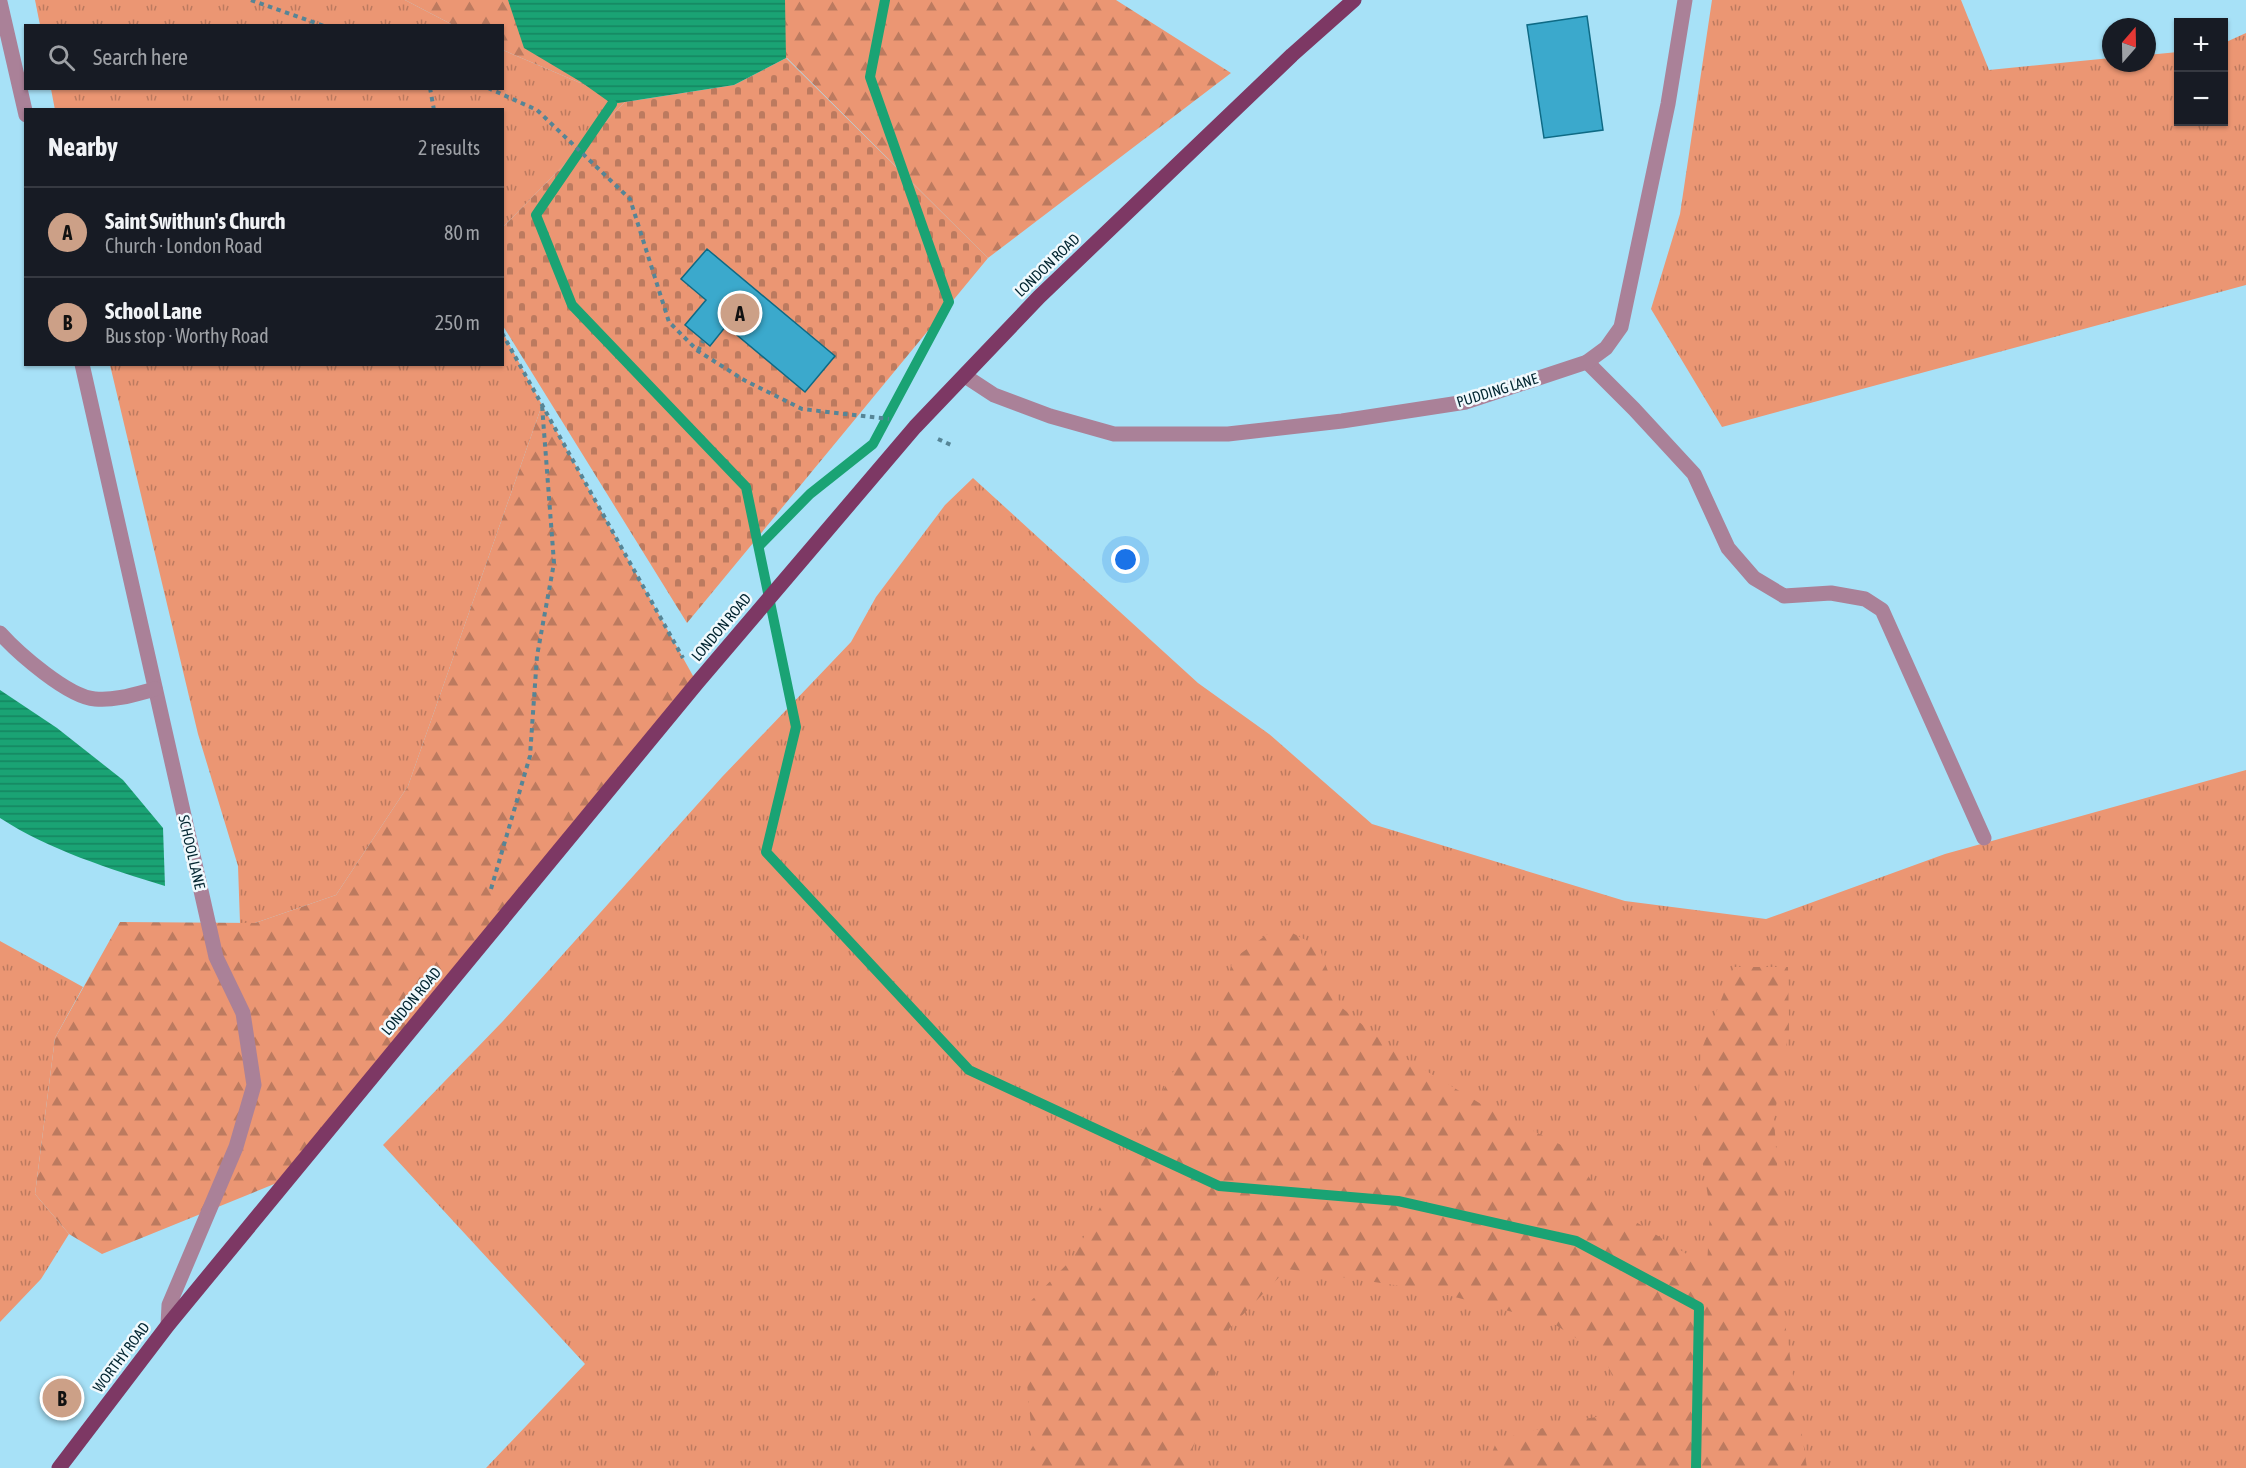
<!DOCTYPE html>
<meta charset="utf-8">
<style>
:root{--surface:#171b24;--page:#242831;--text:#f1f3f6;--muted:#9ea1a6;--line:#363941;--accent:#cca087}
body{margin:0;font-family:"Asap Condensed",sans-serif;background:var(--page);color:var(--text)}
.controls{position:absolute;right:18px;top:18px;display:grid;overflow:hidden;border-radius:0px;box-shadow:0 2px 4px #0004}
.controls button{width:54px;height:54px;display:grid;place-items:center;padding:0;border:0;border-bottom:2px solid var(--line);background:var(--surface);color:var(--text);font:30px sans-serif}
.compass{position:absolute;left:2102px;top:18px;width:54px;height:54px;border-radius:50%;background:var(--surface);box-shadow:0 2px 4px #0004;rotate:20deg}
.you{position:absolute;left:1126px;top:560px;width:21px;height:21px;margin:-15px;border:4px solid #fff;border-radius:50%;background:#1a73e8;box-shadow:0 0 0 9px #1a73e833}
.badge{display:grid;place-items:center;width:39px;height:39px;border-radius:50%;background:var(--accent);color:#111;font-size:20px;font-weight:700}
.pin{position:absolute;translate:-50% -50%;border:3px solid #fff;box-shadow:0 2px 6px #0006}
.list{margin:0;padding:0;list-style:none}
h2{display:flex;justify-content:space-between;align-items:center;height:78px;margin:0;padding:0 24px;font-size:26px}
h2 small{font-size:20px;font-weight:400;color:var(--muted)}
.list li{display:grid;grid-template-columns:39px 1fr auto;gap:18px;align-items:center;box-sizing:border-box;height:90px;padding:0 24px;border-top:2px solid var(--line)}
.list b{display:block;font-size:22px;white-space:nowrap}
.list p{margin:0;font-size:20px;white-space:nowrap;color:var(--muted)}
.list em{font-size:20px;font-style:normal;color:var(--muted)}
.icon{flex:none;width:33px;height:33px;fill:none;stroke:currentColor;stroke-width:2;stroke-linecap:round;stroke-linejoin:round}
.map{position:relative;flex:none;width:2246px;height:1468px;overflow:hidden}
.search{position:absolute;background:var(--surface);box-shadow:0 2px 4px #0004;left:24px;top:24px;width:480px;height:66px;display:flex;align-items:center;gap:15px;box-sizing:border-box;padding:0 21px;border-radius:0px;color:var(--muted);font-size:22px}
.panel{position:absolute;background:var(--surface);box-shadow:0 2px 4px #0004;left:24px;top:108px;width:480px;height:258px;border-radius:0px}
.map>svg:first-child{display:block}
.grass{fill:url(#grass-tufts)}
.forest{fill:url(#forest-firs)}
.cemetery{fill:url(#cemetery-stones)}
.water{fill:url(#water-rules)}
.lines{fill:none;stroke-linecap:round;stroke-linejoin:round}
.stream{stroke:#1aa374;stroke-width:10}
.building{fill:#3ba9cc;stroke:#0e6a85;stroke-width:1.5}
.path{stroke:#568596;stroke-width:4;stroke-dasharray:4.5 4.5;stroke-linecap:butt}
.minor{stroke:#aa8198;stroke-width:15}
.major{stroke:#7d3864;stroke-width:15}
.labels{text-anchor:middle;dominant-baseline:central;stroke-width:5;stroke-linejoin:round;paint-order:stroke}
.street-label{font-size:15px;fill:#022530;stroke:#f0f9fd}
</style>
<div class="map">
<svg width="2246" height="1468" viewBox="0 0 2246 1468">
<defs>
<pattern id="grass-tufts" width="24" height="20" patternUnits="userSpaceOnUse" patternTransform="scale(1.5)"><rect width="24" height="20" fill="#eb9673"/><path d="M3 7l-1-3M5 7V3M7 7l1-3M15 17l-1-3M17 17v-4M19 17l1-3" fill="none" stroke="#bc7a5f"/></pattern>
<pattern id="forest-firs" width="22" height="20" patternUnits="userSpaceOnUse" patternTransform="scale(1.5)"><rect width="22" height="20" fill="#eb9673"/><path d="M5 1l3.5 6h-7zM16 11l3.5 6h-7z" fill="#bc7a5f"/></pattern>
<pattern id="cemetery-stones" width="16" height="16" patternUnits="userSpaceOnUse" patternTransform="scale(1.5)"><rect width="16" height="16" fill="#eb9673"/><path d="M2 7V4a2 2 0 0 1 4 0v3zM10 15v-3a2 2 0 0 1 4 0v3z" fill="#bc7a5f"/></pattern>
<pattern id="water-rules" width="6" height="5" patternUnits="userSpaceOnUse" patternTransform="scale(1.5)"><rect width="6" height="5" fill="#1aa374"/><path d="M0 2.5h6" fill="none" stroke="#158560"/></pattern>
</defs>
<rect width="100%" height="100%" fill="#a7e1f7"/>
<g class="grass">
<polygon points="35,0 405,0 453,25 40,25"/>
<polygon points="1712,0 1961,0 1989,70 2111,58 2111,63 2147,63 2147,55 2178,52 2178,122 2224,122 2224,43 2246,33 2246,285 1722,427 1651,309 1680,214"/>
<polygon points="503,50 625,102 503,227 502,110 55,110 51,89 502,88"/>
<polygon points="503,333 542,405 408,786 336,895 255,923 240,923 238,866 198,734 110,365 502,364"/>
<polygon points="973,478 1198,683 1269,734 1372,824 1625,901 1766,919 1945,854 2246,770 2246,1468 486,1468 585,1364 383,1145 503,1021 722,777 851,642 876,597 945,505"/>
<polygon points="0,941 83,987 55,1038 35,1194 69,1234 41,1279 0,1322"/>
</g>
<g class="forest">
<polygon points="405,0 1116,0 1231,73 988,258 787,58 625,102 503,50 502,26 453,25"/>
<polygon points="542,405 697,683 289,1178 102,1254 69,1234 35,1194 55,1038 120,922 255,923 336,895 408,786"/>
<polygon points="1279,926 1319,947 1341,1007 1398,1054 1486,1107 1571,1150 1606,1203 1707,1267 1710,1209 1697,1128 1701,1051 1734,967 1788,967 1789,1030 1774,1118 1781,1223 1783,1310 1807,1468 1486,1468 1497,1440 1566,1422 1627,1412 1604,1356 1551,1322 1428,1290 1287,1269 1229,1329 1187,1468 1020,1468 1033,1446 1027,1384 1025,1307 1072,1259 1178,1063 1216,1023 1233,959"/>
</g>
<polygon class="cemetery" points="786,58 988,258 687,623 503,326 503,227 625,102 734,85"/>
<g class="water">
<polygon points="508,0 785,0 786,58 734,85 612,104 581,82 524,48"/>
<path d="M0,690L57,728L123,780L163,828L165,886C110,869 49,850 0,818Z"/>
</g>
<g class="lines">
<g class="stream">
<polyline points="612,104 536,215 572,305 746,487 796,727 766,852 969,1070 1219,1186 1398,1201 1576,1241 1699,1307 1696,1468"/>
<polyline points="759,546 810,494 873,444 949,302 870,77 885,0"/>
</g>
</g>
<g class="building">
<polygon points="1587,16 1603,130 1544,138 1527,25"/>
<polygon points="707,249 835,356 805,392 726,326 710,346 685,325 706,300 681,279"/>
</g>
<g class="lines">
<g class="path">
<polyline points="251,0 324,26"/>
<polyline points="430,88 434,110"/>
<polyline points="488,88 537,110 630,199 669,322 698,351 744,380 802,409 889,419"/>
<polyline points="502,333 683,658"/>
<polyline points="698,351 703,341"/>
<polyline points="938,439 951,445"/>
<polyline points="491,889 530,756 537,656 554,563 542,405"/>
</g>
<g class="minor">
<polyline points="0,2 26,115"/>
<polyline points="1587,362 1634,409 1694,474 1728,548 1754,578 1784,596 1831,593 1865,599 1882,610 1984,838"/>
<polyline points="82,364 216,957 243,1013 254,1085 236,1147 169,1305 168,1325"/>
<polyline points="965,376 994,395 1050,416 1114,434 1228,434 1342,421 1466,402 1587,362 1606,348 1621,327 1668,104 1685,0"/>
<path d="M0,633C18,653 68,697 95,699C115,701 136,694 155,689"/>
</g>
<polyline class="major" points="59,1468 168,1325 289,1178 697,683 915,427 1039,297 1292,55 1354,0"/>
</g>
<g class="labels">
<g class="street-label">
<text transform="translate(1047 265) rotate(-44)">LONDON ROAD</text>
<text transform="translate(1497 390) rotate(-17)">PUDDING LANE</text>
<text transform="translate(721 627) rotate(-50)">LONDON ROAD</text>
<text transform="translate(192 852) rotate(77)">SCHOOL LANE</text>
<text transform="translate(411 1001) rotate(-50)">LONDON ROAD</text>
<text transform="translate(121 1357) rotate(-53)">WORTHY ROAD</text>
</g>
</g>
</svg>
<div class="controls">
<button>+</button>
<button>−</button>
</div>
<svg class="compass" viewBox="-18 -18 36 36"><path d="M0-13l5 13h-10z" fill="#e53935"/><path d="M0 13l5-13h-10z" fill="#9ea1a6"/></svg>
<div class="you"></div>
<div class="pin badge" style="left:740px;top:313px">A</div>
<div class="pin badge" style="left:62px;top:1398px">B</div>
<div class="search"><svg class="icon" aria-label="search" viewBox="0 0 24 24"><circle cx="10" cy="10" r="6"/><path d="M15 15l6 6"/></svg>Search here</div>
<section class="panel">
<h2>Nearby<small>2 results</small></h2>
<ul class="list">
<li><span class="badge">A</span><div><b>Saint Swithun's Church</b><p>Church · London Road</p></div><em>80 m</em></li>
<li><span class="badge">B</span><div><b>School Lane</b><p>Bus stop · Worthy Road</p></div><em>250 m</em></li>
</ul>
</section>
</div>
